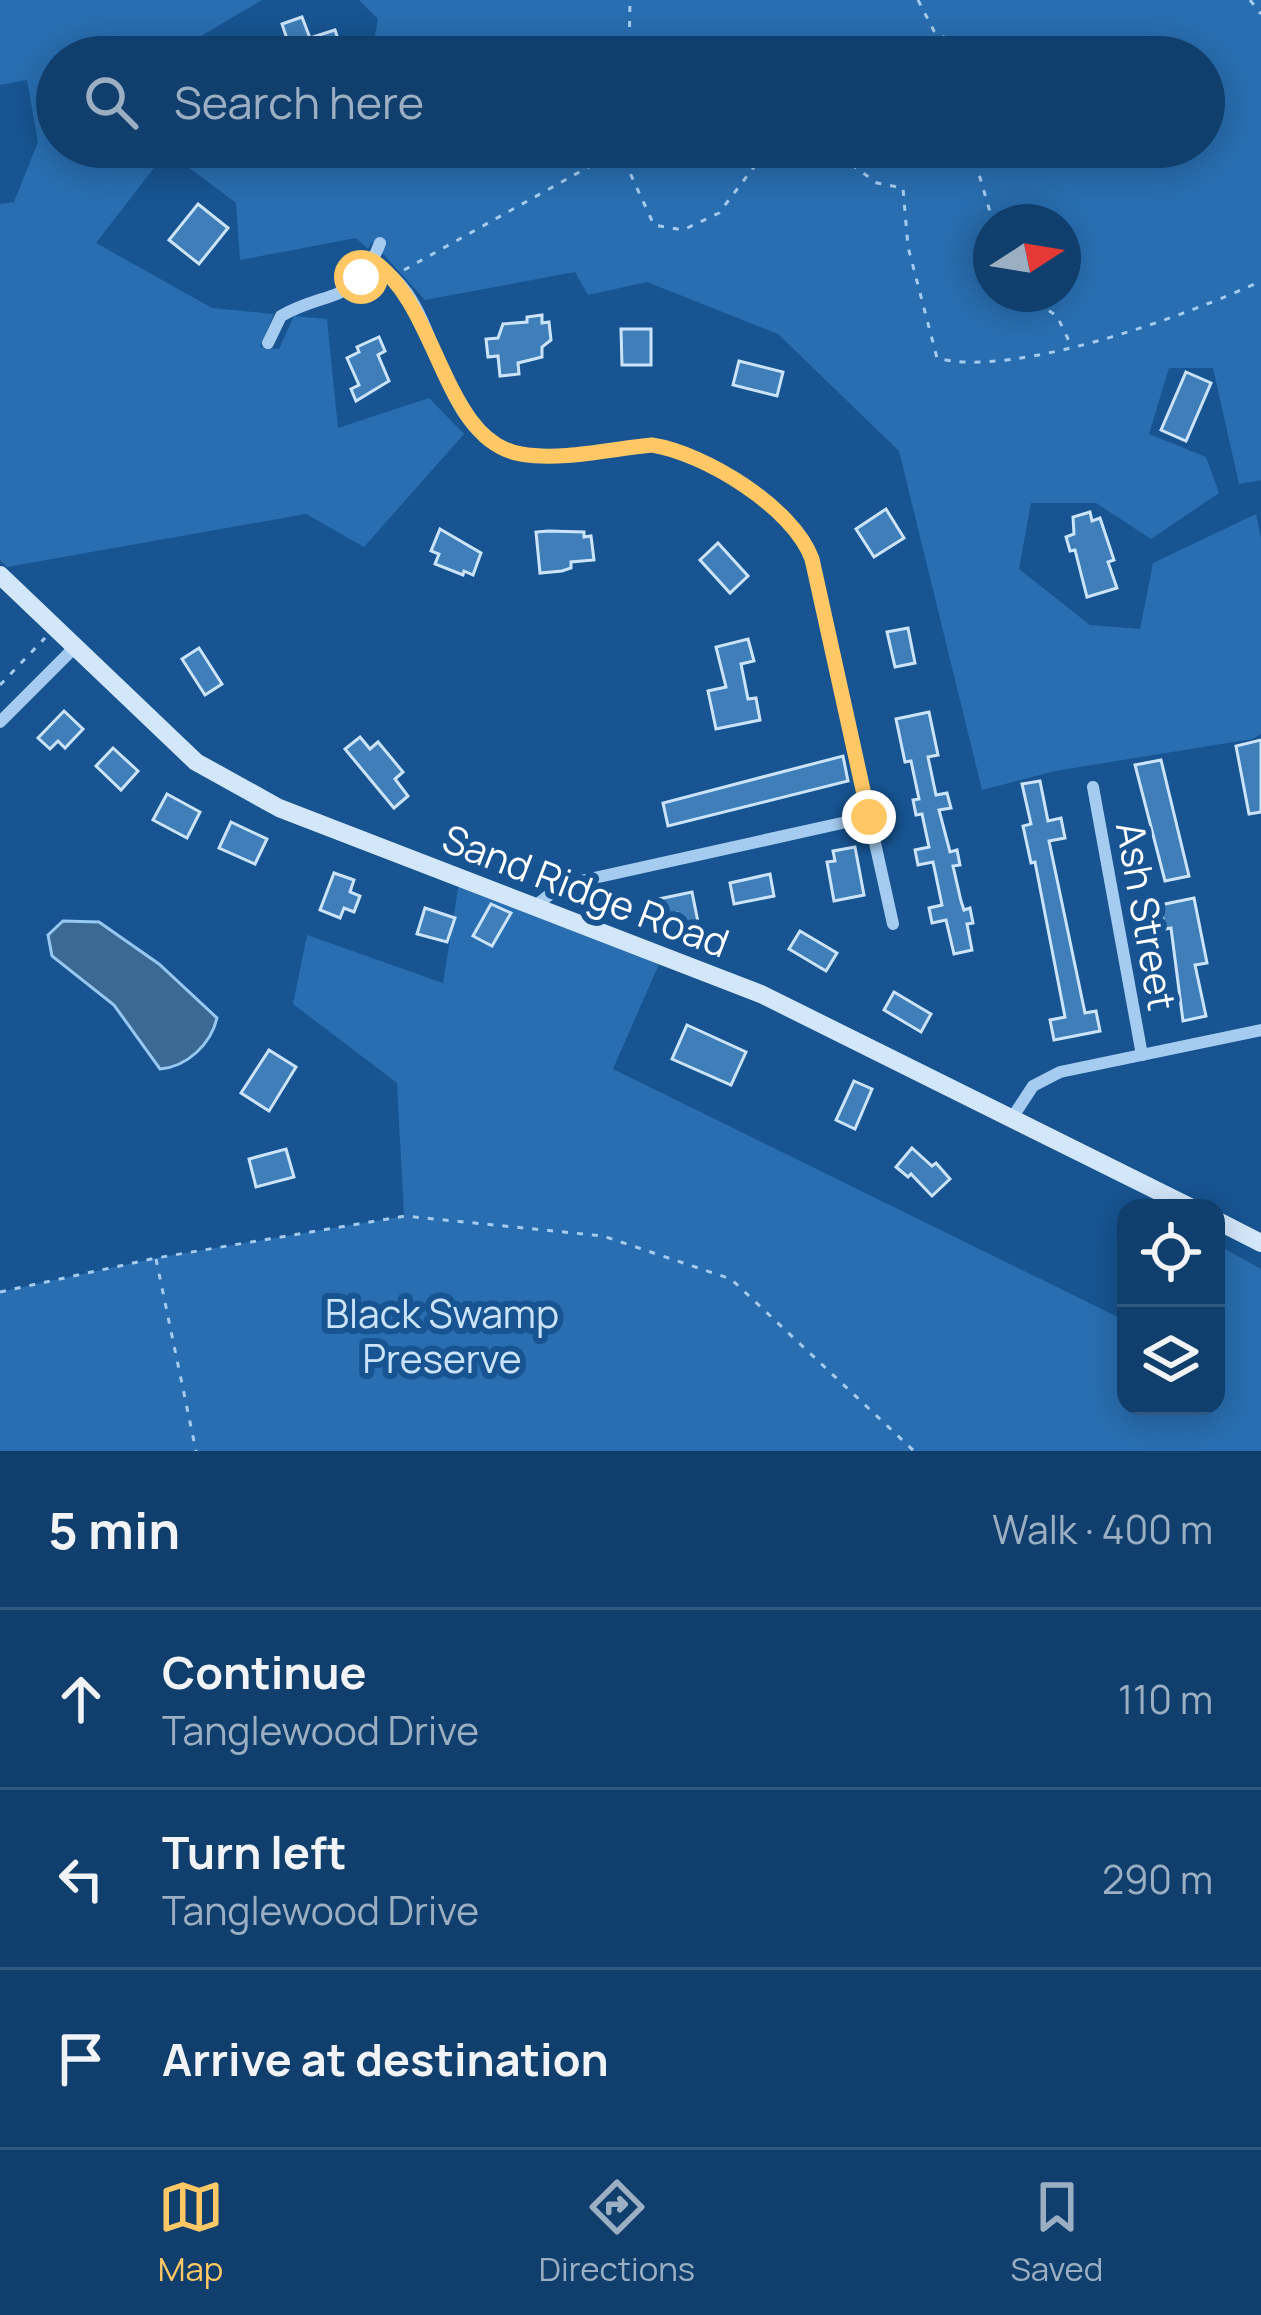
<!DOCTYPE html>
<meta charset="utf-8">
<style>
:root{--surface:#113f6d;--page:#1e4a75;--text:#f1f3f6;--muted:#9cafc2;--line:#305880;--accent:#ffc864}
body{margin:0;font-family:Manrope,sans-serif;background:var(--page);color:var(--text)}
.controls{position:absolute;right:36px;bottom:36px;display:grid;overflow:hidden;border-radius:24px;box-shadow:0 6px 30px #0003}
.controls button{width:108px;height:108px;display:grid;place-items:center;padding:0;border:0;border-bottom:3px solid var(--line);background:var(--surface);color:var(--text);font:60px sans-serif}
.compass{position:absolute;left:973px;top:204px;width:108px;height:108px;border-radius:50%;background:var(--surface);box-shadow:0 6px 30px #0003;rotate:78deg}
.stop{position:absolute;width:36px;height:36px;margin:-27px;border:9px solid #ffc864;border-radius:50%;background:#fff}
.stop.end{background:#ffc864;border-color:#fff;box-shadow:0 3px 12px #0008}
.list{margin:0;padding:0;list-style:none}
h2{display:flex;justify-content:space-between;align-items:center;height:156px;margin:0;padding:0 48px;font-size:51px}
h2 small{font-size:39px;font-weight:400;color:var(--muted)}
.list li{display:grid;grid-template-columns:78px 1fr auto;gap:36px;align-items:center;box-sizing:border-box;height:180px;padding:0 48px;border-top:3px solid var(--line)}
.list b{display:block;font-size:45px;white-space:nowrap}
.list p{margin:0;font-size:39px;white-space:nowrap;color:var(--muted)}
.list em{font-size:39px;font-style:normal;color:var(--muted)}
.icon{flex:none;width:66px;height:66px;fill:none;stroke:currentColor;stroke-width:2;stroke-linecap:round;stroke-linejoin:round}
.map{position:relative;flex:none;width:1261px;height:1451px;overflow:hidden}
.search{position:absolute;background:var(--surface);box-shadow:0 6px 30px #0003;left:36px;right:36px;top:36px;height:132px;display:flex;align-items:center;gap:30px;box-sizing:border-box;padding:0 42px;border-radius:66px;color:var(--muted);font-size:45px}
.sheet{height:696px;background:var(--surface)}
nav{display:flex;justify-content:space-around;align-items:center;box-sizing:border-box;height:168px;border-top:3px solid var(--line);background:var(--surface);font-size:33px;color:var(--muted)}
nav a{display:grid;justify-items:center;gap:6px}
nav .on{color:var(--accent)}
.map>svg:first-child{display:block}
.green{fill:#296eb0;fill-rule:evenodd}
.water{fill:#3c6994;stroke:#97c8f3;stroke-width:3}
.building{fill:#3f7eb9;stroke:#cce4fb;stroke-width:3}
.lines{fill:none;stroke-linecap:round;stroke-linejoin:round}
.path{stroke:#a5ccf0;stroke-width:3;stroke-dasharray:6 9;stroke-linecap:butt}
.street{stroke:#a5ccf0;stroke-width:12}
.secondary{stroke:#d3e7fb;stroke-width:18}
.route{stroke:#ffc864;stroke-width:15}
.labels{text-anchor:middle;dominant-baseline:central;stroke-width:12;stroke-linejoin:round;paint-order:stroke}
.street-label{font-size:39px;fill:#fff;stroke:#175491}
.park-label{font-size:39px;fill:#cce4fb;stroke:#175491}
</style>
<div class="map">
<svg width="1261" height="1451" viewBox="0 0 1261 1451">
<rect width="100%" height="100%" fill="#175491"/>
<g class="green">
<path d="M0,0H262L196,39L205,57H57V147H1204V57H371L378,19L359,0H1261V480L1239,484L1213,368H1169L1149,434L1206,457L1219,493L1151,539L1096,503H1031L1019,569L1090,625L1140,629L1153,563L1256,514L1261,538V734L1252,739L1055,771L982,790L899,451L778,334L647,282L588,295L575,272L425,300L372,242L368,249L356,238L240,260L236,203L167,151L96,243L212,308L274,314L260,347L279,349L294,316L327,319L338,428L429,398L464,434L364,547L306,514L7,567L0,560V204L14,202L38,142L27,80L0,85ZM991,222H1063V294H991Z"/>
<polygon points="460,876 663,955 613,1069 1126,1321 1126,1406 1216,1406 1216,1244 1261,1269 1261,1451 0,1451 0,1292 156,1258 404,1216 397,1083 293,1004 307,935 443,983"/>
</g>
<path class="water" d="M63,921L99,922L159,964L217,1018C211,1044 187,1067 160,1069L114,1005L52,956L48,935Z"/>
<g class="building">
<polygon points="302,17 310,38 335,30 342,51 324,57 293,57 282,24"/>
<polygon points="198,204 228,228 199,264 169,240"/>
<polygon points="542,315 542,323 549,322 551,340 542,347 542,357 518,363 519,374 500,376 498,356 488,357 486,339 498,338 503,324 527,322 527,317"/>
<polygon points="621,329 651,329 651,365 622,365"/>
<polygon points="379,337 385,351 378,355 389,381 356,401 351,389 359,385 347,358 359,352 357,347"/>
<polygon points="739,361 783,372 777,396 733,385"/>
<polygon points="1186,372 1211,383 1186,441 1161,430"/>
<polygon points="886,509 904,538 874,557 856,529"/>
<polygon points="1090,512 1092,521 1100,518 1114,560 1108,562 1117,588 1087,597 1075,550 1070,551 1066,537 1074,534 1073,517"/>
<polygon points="440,529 481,553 473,575 464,571 463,575 435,564 439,554 431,551"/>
<polygon points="548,531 584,532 584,537 591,536 594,560 571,562 571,568 562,571 540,573 536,532"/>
<polygon points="718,543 748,576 730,593 700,560"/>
<polygon points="908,628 915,663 895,667 887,632"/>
<polygon points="748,639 754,661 741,664 748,699 756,698 760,720 716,729 708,691 726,687 716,647"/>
<polygon points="199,648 222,684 205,695 182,659"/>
<polygon points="64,711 83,729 65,748 58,741 50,749 38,738"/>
<polygon points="929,712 938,755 928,757 936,795 947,793 951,808 939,810 950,852 957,850 960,865 953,866 961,901 964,910 970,908 973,923 967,924 972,950 954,954 946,920 932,923 929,908 942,905 933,862 918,865 915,850 929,847 922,814 916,815 913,800 919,799 911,761 905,762 896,719"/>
<polygon points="360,737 370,749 378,742 403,772 395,779 408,796 394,808 345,749"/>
<polygon points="1261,740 1261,812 1249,814 1236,746"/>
<polygon points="113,748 138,771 121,790 96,766"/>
<polygon points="843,756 848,781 668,826 663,803"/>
<polygon points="1161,760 1189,876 1165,881 1135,765"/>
<polygon points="1040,781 1048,821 1061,818 1065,838 1049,841 1085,1013 1096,1011 1100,1031 1054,1040 1050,1020 1065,1017 1035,862 1031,863 1023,826 1031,824 1022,784"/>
<polygon points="167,794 200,812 187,838 153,820"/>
<polygon points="231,822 267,839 255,864 219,848"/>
<polygon points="855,847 864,895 834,901 827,862 835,861 833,851"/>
<polygon points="334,873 354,880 350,892 360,896 354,912 344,908 340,918 320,910"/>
<polygon points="770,874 774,896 734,904 730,883"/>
<polygon points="692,892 698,922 680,926 677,913 658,917 654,900"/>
<polygon points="1194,898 1207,963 1195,965 1206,1016 1183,1021 1171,928 1165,929 1160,905"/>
<polygon points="491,904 511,913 492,946 473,936"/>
<polygon points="425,908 455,918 447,942 417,934"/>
<polygon points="800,931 837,953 826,971 789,949"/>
<polygon points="894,992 931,1014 921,1032 884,1010"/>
<polygon points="687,1025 746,1052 731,1085 672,1059"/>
<polygon points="269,1050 296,1067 269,1111 241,1093"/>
<polygon points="854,1081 872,1089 855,1129 836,1120"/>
<polygon points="912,1148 932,1166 936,1163 950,1179 932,1196 911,1174 908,1177 896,1167"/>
<polygon points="286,1149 294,1177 256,1187 249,1159"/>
</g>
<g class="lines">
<g class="path">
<polyline points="918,0 934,31 960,47 965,57"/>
<polyline points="1250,0 1261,14"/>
<polyline points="629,57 630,0"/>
<polyline points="618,147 654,225 683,230 719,213 769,147"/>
<path d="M827,147L877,183L903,188L908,247L937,358C1013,379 1189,315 1261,281"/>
<polyline points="971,147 993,222"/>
<polyline points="404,270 617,151"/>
<polyline points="1024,294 1057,316 1070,343"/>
<polyline points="0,685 45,638"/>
<polyline points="156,1259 196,1451"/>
<polyline points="0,1292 156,1258 405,1216 603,1236 731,1279 914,1451"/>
</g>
<g class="street">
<path d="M373,261C386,270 398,280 407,293C442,343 449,442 521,454C562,461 611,449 652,445C705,453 793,507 812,559L893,924"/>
<path d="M268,343L281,316C328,289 356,306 380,243"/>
<polyline points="0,722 74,648"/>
<polyline points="1093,787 1142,1055"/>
<polyline points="534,907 558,888 576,882 869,817"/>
<polyline points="1012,1118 1033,1086 1060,1072 1261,1030"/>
</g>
<g class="secondary">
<polyline points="0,575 196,762 279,808 761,994 1192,1208"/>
<polyline points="1216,1220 1261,1243"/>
</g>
</g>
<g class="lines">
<path class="route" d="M361,277L373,261C439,306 443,441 521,454C562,461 610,449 652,445C704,453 793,507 812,559L869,817"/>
</g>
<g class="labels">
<g class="street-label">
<text transform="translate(586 890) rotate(21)">Sand Ridge Road</text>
<text transform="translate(1147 916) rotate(80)">Ash Street</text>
</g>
<g class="park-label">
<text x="442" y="1313">Black Swamp<tspan x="442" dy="45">Preserve</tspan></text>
</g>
</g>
</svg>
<div class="controls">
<button><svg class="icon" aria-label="locate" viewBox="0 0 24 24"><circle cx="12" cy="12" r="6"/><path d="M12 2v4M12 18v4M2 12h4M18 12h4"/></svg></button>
<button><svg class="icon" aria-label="layers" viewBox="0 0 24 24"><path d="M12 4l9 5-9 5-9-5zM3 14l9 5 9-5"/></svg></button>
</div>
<svg class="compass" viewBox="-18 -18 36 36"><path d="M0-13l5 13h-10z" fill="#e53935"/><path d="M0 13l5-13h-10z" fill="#9cafc2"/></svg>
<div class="stop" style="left:361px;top:277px"></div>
<div class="stop end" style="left:869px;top:817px"></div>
<div class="search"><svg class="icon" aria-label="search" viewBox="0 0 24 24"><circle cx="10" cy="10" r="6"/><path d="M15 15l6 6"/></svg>Search here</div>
</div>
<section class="sheet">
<h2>5 min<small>Walk · 400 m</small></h2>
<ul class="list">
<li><svg class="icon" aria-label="ahead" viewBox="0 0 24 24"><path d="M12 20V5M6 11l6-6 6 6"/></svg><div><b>Continue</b><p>Tanglewood Drive</p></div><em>110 m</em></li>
<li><svg class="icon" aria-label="left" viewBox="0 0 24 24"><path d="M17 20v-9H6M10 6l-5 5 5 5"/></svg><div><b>Turn left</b><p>Tanglewood Drive</p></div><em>290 m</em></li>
<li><svg class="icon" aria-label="arrive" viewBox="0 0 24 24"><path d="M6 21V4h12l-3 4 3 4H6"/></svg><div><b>Arrive at destination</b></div></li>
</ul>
</section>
<nav>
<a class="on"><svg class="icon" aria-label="map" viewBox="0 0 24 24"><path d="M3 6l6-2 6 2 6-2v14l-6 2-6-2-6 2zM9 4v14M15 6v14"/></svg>Map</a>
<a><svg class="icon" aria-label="directions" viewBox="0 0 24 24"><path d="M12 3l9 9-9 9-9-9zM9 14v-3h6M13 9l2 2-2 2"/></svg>Directions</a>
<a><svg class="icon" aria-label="saved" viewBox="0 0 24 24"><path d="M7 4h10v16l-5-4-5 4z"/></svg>Saved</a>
</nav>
